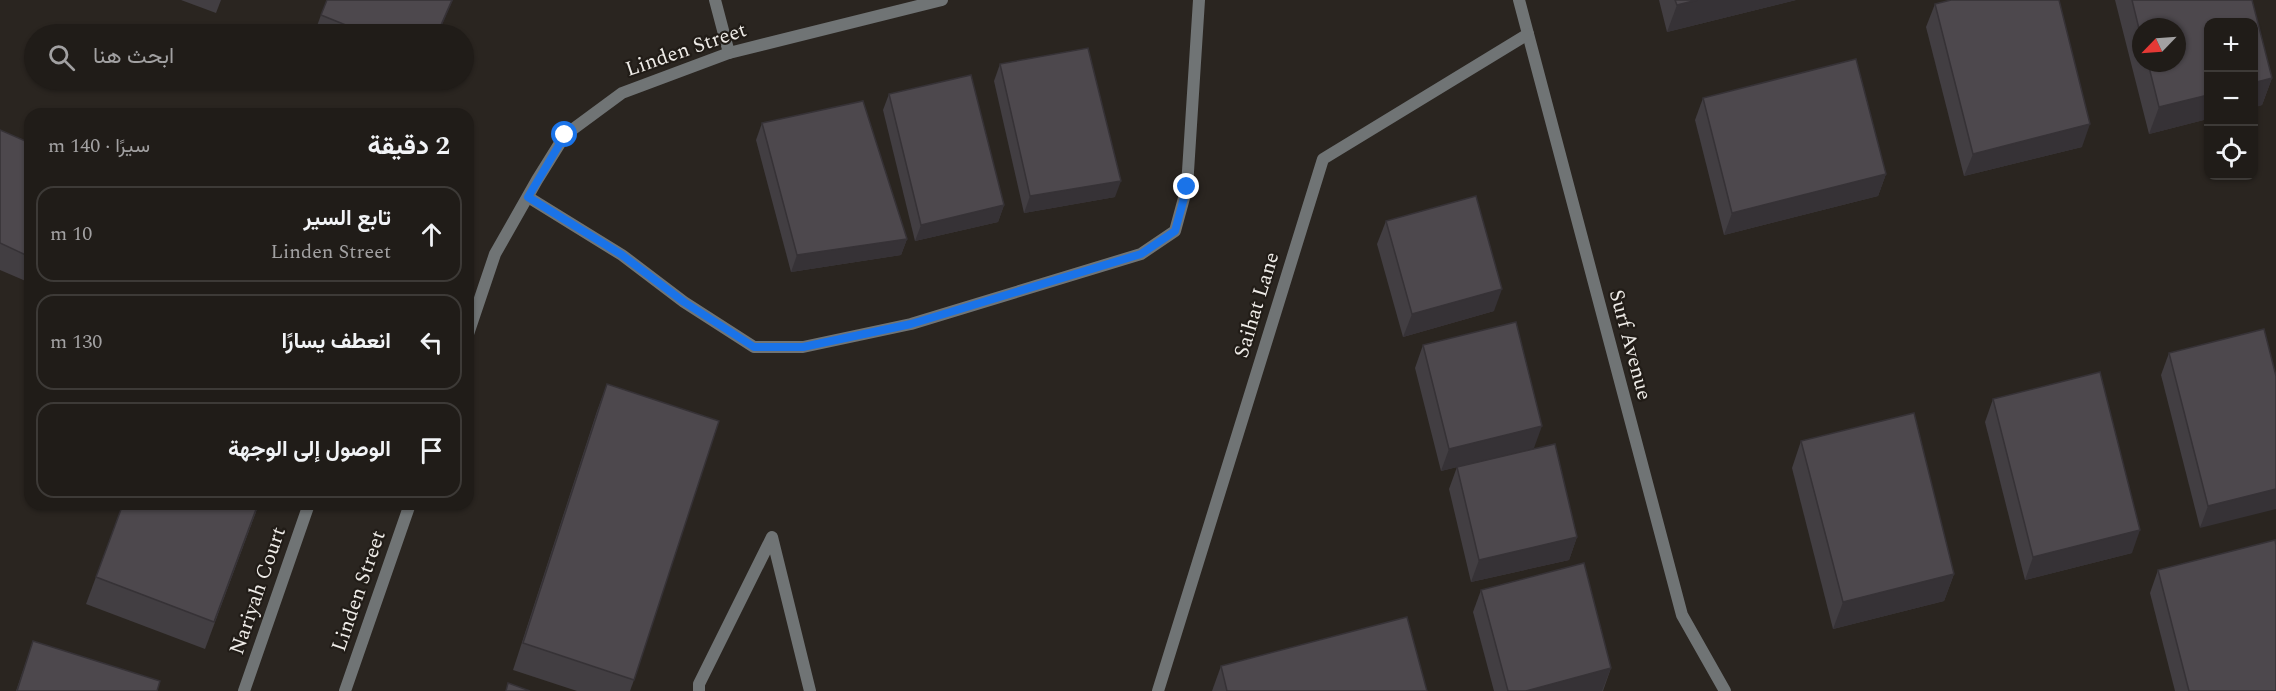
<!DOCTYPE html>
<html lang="ar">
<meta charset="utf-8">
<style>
:root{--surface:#201c18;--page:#282521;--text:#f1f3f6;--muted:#a2a1a2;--line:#3d3a37}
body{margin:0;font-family:Spectral,Vazirmatn,serif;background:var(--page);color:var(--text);direction:rtl}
.controls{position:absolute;right:18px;top:18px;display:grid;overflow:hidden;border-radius:12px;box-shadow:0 2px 4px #0004}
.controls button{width:54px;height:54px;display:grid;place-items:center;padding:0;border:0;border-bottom:2px solid var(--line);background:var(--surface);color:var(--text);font:30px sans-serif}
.compass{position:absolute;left:2132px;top:18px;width:54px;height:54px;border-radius:50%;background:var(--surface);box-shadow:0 2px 4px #0004;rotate:245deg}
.stop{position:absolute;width:18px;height:18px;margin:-14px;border:4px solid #1a73e8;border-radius:50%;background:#fff}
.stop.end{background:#1a73e8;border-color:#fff;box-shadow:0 2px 6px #0008}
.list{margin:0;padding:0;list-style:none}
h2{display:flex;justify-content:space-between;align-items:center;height:78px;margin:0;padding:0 24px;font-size:26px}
h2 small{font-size:20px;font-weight:400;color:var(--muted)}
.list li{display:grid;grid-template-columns:39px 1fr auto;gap:18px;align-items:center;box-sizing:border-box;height:96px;margin:0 12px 12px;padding:0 12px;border:2px solid var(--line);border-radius:18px}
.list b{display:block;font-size:22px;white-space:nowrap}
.list p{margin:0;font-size:20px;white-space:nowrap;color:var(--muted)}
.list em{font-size:20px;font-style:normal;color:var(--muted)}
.icon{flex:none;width:33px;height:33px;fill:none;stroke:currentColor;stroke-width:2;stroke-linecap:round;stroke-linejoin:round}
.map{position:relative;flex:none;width:2276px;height:691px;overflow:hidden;direction:ltr}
.search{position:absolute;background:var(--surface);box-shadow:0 2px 4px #0004;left:24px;top:24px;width:450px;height:66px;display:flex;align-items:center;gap:15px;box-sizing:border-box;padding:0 21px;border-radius:33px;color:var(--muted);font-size:22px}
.panel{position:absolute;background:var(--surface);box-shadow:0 2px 4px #0004;left:24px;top:108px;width:450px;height:402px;border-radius:18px;direction:rtl}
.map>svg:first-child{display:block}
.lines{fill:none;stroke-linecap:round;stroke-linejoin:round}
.minor{stroke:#707475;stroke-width:12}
.wall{fill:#423e42;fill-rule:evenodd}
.shaded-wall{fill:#363236}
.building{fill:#4d484d;stroke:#363236;stroke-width:1.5}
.route{stroke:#1a73e8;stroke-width:8}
.labels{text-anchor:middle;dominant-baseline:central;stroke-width:4.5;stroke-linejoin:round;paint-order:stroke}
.street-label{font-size:21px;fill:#eeebe7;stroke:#211c17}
</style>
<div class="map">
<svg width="2276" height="691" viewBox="0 0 2276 691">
<rect width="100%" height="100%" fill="#2a2520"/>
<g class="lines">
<g class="minor">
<polyline points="715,0 729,53"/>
<polyline points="1519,0 1682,615 1725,691"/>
<polyline points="528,197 622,255 684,302 754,347 803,347 911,324 1141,254 1175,231 1187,187 1199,0"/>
<polyline points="468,334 495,254 537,180 565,135 622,93 729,53 942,0"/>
<polyline points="244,691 309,504"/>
<polyline points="345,691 410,504"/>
<polyline points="699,691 699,684 772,537 810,691"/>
<polyline points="1158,691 1323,159 1528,34"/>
</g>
</g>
<g class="wall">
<polygon points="181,0 221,0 216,13"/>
<polygon points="1659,0 1796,0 1667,32"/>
<path d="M2115,0H2252L2272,78L2262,105L2149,134ZM2141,27L2177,63H2141Z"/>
<polygon points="1935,4 2082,147 1964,176 1926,27"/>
<polygon points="321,15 438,34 314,34"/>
<polygon points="1000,64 1115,197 1024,213 994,81"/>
<polygon points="889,94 1004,205 998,222 915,241 883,110"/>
<polygon points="1703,98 1886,174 1878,196 1724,235 1695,120"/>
<polygon points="762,123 907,239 901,255 791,272 756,140"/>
<polygon points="0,130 30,143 30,278 28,282 0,270"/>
<polygon points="1386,221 1494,311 1403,337 1377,244"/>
<polygon points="1423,345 1534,448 1473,463 1577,537 1569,560 1471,582 1449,489 1457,467 1441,471 1415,368"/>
<polygon points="2169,353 2276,376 2200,528 2161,375"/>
<polygon points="607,384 634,680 630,691 577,691 513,670 597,411"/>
<polygon points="1993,399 2132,553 2025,580 1985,422"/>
<polygon points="1801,441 1954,574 1944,601 1833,629 1792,468"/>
<polygon points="123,504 259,504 205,649 86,604"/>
<polygon points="2158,570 2276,691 2175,691 2150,593"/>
<polygon points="1481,590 1611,668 1603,691 1494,691 1473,612"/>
<polygon points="33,641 157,691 16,691"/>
<polygon points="1221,666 1427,691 1212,691"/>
</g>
<g class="shaded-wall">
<polygon points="452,0 453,0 438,34 437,34"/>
<polygon points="1697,0 1796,0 1667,32 1677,5"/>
<polygon points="2272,78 2262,105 2253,108 2253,83"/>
<polygon points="2208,95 2208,119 2149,134 2159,107"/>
<polygon points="2090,124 2082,147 1964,176 1973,154"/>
<polygon points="1886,174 1878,196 1724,235 1732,213"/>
<polygon points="1121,181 1115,197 1024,213 1030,196"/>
<polygon points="1004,205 998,222 915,241 921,225"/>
<polygon points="907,239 901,255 791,272 797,255"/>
<polygon points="1502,289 1494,311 1403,337 1412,314"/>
<polygon points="1542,426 1534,448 1441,471 1449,449"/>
<polygon points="2276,489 2276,509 2200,528 2208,506"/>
<polygon points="2140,530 2132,553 2025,580 2033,557"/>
<polygon points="1577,537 1569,560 1471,582 1479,560"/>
<polygon points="1954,574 1944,601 1833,629 1843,602"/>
<polygon points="1611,668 1602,691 1526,691"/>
</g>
<g class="building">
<polygon points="327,0 452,0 437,34 368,34 321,15"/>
<polygon points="1675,0 1697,0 1677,5"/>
<polygon points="1951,0 2059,0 2090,124 1973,154 1935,4"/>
<polygon points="2132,0 2252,0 2272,78 2253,83 2253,22 2208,22 2208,95 2159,107 2148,63 2177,63 2177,27 2141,27 2141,37"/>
<polygon points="1088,48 1121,181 1030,196 1000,64"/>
<polygon points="1856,59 1886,174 1732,213 1703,98"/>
<polygon points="971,75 1004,205 921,225 889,94"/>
<polygon points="863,101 907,239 797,255 762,123"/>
<polygon points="127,110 139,114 126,114"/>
<polygon points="0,130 30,143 30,257 0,243"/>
<polygon points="1476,196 1502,289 1412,314 1386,221"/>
<polygon points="1516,322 1542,426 1449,449 1423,345"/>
<polygon points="2264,329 2276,376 2276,489 2208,506 2169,353"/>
<polygon points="2100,372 2140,530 2033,557 1993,399"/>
<polygon points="607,384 719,421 634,680 523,643"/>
<polygon points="1914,413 1954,574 1843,602 1801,441"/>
<polygon points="1555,444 1577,537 1479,560 1457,467"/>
<polygon points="123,504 258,504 214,622 96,577"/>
<polygon points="2275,540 2276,545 2276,691 2189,691 2158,570"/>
<polygon points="1584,563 1611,668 1526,691 1508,691 1481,590"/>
<polygon points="1407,617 1427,691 1227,691 1221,666"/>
<polygon points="33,641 160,681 157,691 17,691"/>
<polygon points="508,683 530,691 506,691"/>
</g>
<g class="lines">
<polyline class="route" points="565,135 528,197 622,255 684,302 754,347 803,347 911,324 1141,254 1175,231 1187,187"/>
</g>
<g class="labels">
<g class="street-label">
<text transform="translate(686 50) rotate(-19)">Linden Street</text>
<text transform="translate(1257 305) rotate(-73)">Saihat Lane</text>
<text transform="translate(1630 345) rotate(75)">Surf Avenue</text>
<text transform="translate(258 591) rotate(-71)">Nariyah Court</text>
<text transform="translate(359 591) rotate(-71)">Linden Street</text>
</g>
</g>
</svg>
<div class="controls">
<button>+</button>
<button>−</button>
<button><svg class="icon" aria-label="locate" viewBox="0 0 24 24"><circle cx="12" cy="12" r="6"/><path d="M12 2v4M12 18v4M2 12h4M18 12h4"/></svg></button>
</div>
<svg class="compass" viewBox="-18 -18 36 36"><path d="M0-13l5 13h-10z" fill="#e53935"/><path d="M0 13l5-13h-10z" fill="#a2a1a2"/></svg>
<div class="stop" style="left:565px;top:135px"></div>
<div class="stop end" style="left:1187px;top:187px"></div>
<div class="search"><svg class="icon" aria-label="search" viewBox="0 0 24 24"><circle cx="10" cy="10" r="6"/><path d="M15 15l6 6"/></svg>ابحث هنا</div>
<section class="panel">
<h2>2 دقيقة<small>سيرًا · 140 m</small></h2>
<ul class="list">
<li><svg class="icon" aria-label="ahead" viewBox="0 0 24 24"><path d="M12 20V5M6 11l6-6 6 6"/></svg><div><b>تابع السير</b><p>Linden Street</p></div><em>10 m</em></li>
<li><svg class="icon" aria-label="left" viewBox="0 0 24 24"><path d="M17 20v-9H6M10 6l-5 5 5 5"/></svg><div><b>انعطف يسارًا</b></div><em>130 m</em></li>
<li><svg class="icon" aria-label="arrive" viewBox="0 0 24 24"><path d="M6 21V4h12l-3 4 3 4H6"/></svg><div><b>الوصول إلى الوجهة</b></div></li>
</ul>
</section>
</div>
